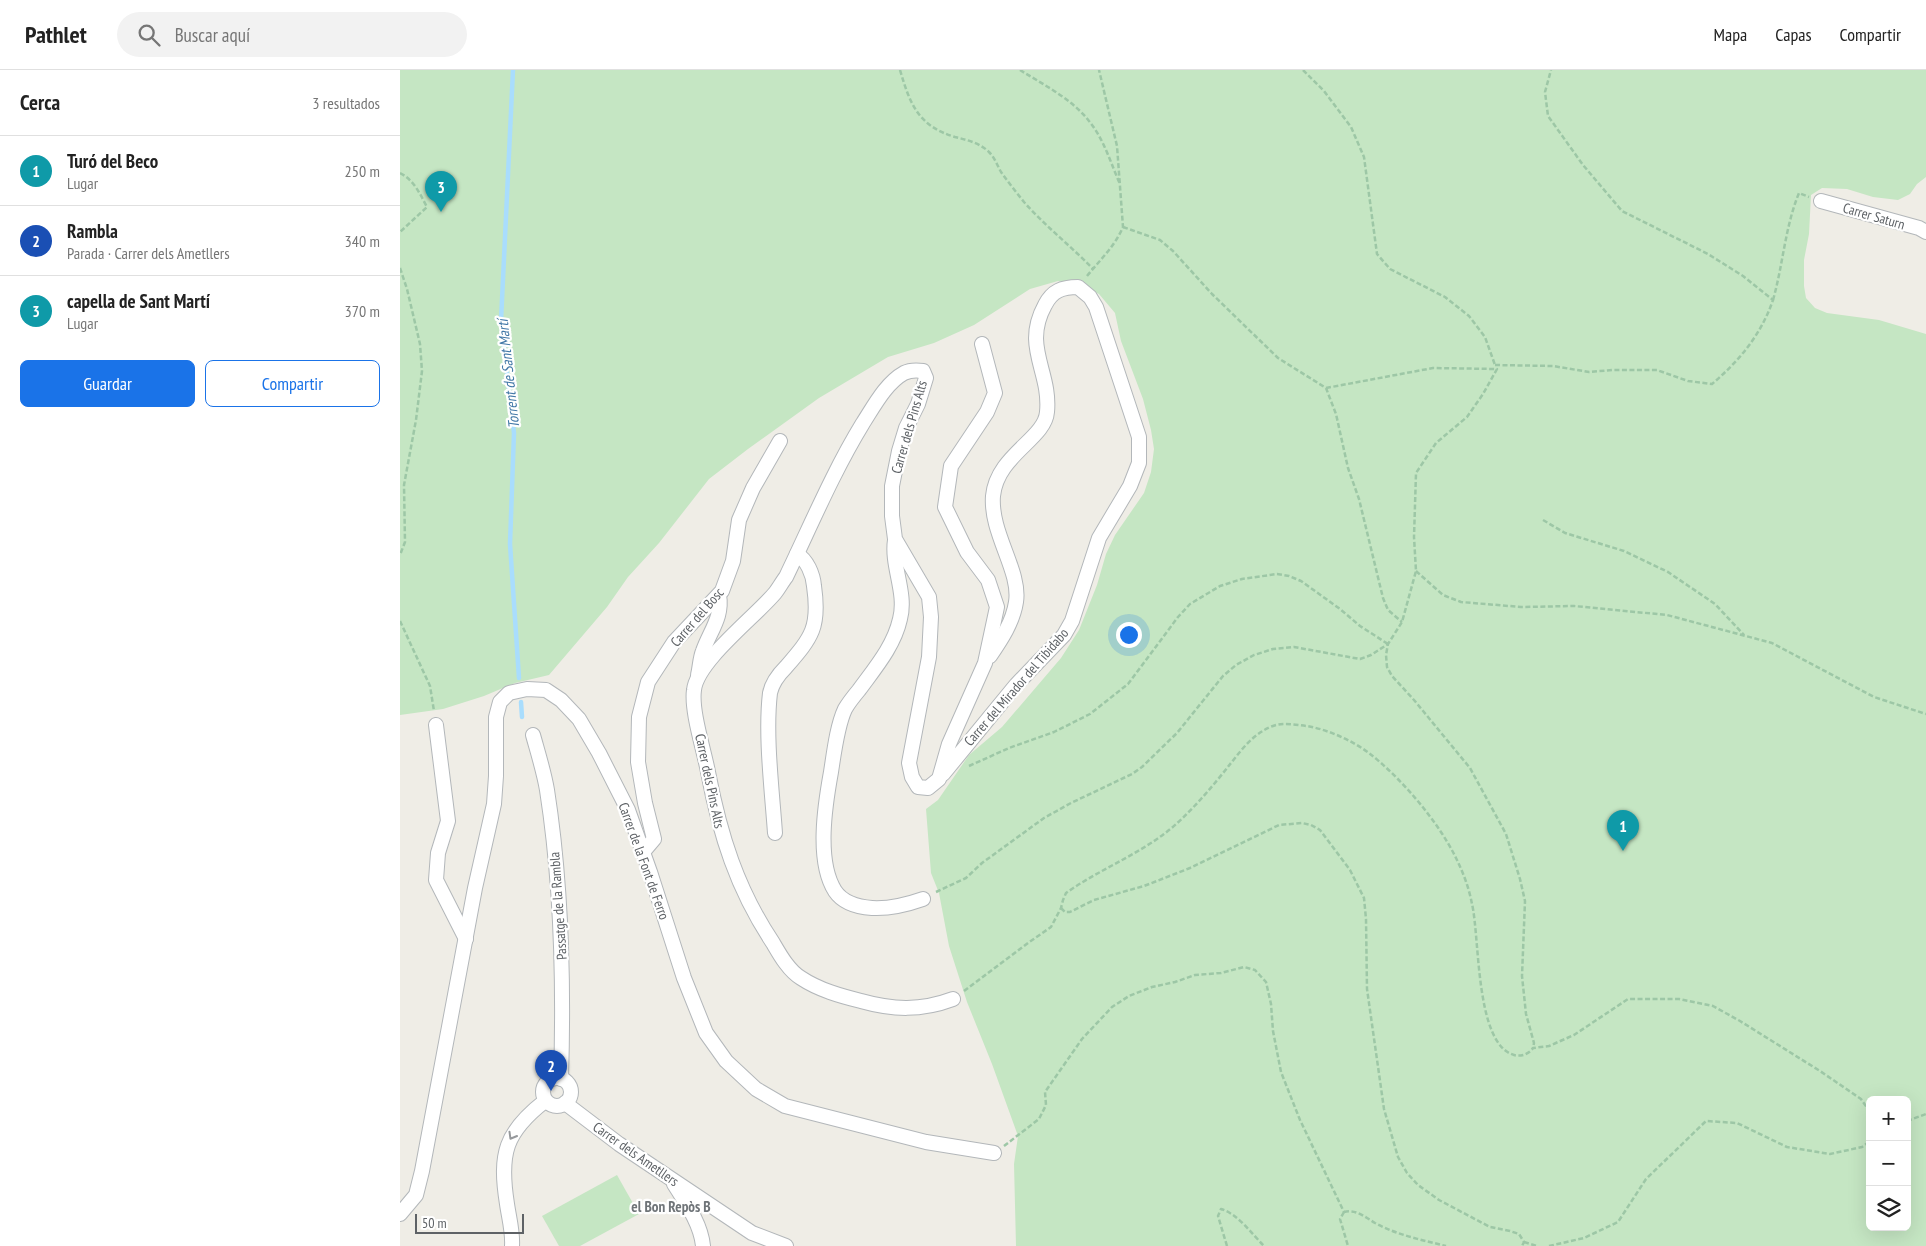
<!DOCTYPE html>
<html lang="es">
<meta charset="utf-8">
<style>
:root{--surface:#fff;--page:#f2f2f2;--text:#222;--muted:#767676;--line:#e0e0e0;--accent:#1a73e8}
body{margin:0;font-family:"PT Sans Narrow",sans-serif;background:var(--page);color:var(--text)}
.controls{position:absolute;right:15px;bottom:15px;display:grid;overflow:hidden;border-radius:8px;box-shadow:0 5px 20px #0002}
.controls button{width:45px;height:45px;display:grid;place-items:center;padding:0;border:0;border-bottom:1px solid var(--line);background:var(--surface);color:var(--text);font:25px sans-serif}
.scale{position:absolute;left:15px;bottom:12px;width:109px;box-sizing:border-box;padding-left:5px;border:2px solid #5e6266;border-top:0;font-size:14px;line-height:18px;white-space:nowrap;color:#5e6266;-webkit-text-stroke:4px #fff;paint-order:stroke}
.you{position:absolute;left:728px;top:564px;width:18px;height:18px;margin:-12px;border:4px solid #fff;border-radius:50%;background:#1a73e8;box-shadow:0 0 0 8px #1a73e833}
.badge{display:grid;place-items:center;width:32px;height:32px;border-radius:50%;background:var(--accent);color:#fff;font-size:16px;font-weight:700}
.pin{position:absolute;translate:-50% -41px;filter:drop-shadow(0 1px 2px #0008)}
.pin::after{content:'';position:absolute;top:26px;width:18px;height:15px;background:inherit;clip-path:polygon(0 0,100% 0,50% 100%)}
.list{margin:0;padding:0;list-style:none}
h2{display:flex;justify-content:space-between;align-items:center;height:65px;margin:0;padding:0 20px;font-size:21px}
h2 small{font-size:16px;font-weight:400;color:var(--muted)}
.list li{display:grid;grid-template-columns:32px 1fr auto;gap:15px;align-items:center;box-sizing:border-box;height:70px;padding:0 20px;border-top:1px solid var(--line)}
.list b{display:block;font-size:19px;white-space:nowrap}
.list p{margin:0;font-size:16px;white-space:nowrap;color:var(--muted)}
.list em{font-size:16px;font-style:normal;color:var(--muted)}
.actions{display:flex;gap:10px;padding:15px 20px}
.actions a{flex:1;padding:11px 0;border:1px solid var(--accent);border-radius:8px;text-align:center;font-size:18px;color:var(--accent)}
.actions .main{background:var(--accent);color:#fff}
.icon{flex:none;width:28px;height:28px;fill:none;stroke:currentColor;stroke-width:2;stroke-linecap:round;stroke-linejoin:round}
.map{position:relative;flex:none;width:1526px;height:1176px;overflow:hidden}
header{display:flex;align-items:center;gap:30px;box-sizing:border-box;height:70px;padding:0 25px;background:var(--surface);border-bottom:1px solid var(--line)}
header strong{font-size:24px}
nav{display:flex;gap:28px;margin-inline-start:auto;font-size:18px}
.search{width:350px;height:45px;background:var(--page);display:flex;align-items:center;gap:12px;box-sizing:border-box;padding:0 18px;border-radius:28px;color:var(--muted);font-size:19px}
main{display:flex}
aside{flex:1;background:var(--surface)}
.map>svg:first-child{display:block}
.green{fill:#c5e6c3;fill-rule:evenodd}
.lines{fill:none;stroke-linecap:round;stroke-linejoin:round}
.stream{stroke:#a9ddfd;stroke-width:4.5}
.minor-casing{stroke:#b3b7ba;stroke-width:16}
.path{stroke:#9dc7a6;stroke-width:2.5;stroke-dasharray:5 2.5;stroke-linecap:butt}
.minor{stroke:#fff;stroke-width:14}
.oneway{stroke:#96999c}
.labels{text-anchor:middle;dominant-baseline:central;stroke-width:4.5;stroke-linejoin:round;paint-order:stroke}
.street-label{font-size:14px;fill:#5e6266;stroke:#fff}
.water-label{font-size:15px;font-style:italic;fill:#4278a7;stroke:#fff}
.neighbourhood-label{font-size:15px;font-weight:bold;fill:#6f7478;stroke:#fff}
</style>
<header>
<strong>Pathlet</strong>
<div class="search"><svg class="icon" aria-label="search" viewBox="0 0 24 24"><circle cx="10" cy="10" r="6"/><path d="M15 15l6 6"/></svg>Buscar aquí</div>
<nav><a>Mapa</a><a>Capas</a><a>Compartir</a></nav>
</header>
<main>
<aside>
<h2>Cerca<small>3 resultados</small></h2>
<ul class="list">
<li><span class="badge" style="background:#0f9aa8">1</span><div><b>Turó del Beco</b><p>Lugar</p></div><em>250 m</em></li>
<li><span class="badge" style="background:#1a4fb4">2</span><div><b>Rambla</b><p>Parada · Carrer dels Ametllers</p></div><em>340 m</em></li>
<li><span class="badge" style="background:#0f9aa8">3</span><div><b>capella de Sant Martí</b><p>Lugar</p></div><em>370 m</em></li>
</ul>
<div class="actions"><a class="main">Guardar</a><a>Compartir</a></div>
</aside>
<div class="map">
<svg width="1526" height="1176" viewBox="0 0 1526 1176">
<rect width="100%" height="100%" fill="#efede6"/>
<g class="green">
<path d="M0,0H1526V107L1517,114L1510,124L1498,130L1473,127L1447,119L1422,118L1411,125L1409,164L1404,190V216L1406,228L1415,238L1427,243L1479,250L1526,264V1176H616L614,1094L618,1066L592,994L567,932L549,876L539,823L531,803L526,739L538,730L569,685L602,657L661,588L679,560L697,515L706,484L715,465L744,423L751,402L754,379L751,360L743,329L721,271L715,243L699,224L680,215L658,211L630,219L574,255L534,273L488,287L419,328L348,379L309,409L259,473L228,507L207,537L149,605L115,613L84,626L43,639L0,645ZM1470,1030H1507V1157H1470Z"/>
<polygon points="217,1105 239,1144 180,1176 159,1176 142,1146"/>
</g>
<g class="lines">
<g class="stream">
<polyline points="113,0 101,251 114,363 110,474 119,608"/>
<polyline points="121,632 122,647"/>
</g>
<g class="minor-casing">
<g id="minor">
<polyline points="1421,131 1519,158 1526,162"/>
<path d="M495,470C491,496 507,523 500,549C494,576 475,598 459,620C454,626 449,632 445,639C437,656 434,683 431,702C425,735 416,791 435,821C443,833 458,837 472,838C490,839 506,835 523,829"/>
<path d="M298,605C300,597 300,588 303,581C310,561 323,547 319,525"/>
<polyline points="36,655 48,751 38,783 36,810 66,869"/>
<path d="M133,665C138,683 144,702 147,720C162,816 164,912 161,1009"/>
<path d="M543,704L616,615L664,565L672,551L699,468L730,416L739,393V367L696,237L690,227L678,217C662,217 652,221 645,235C622,277 651,301 647,342C645,369 597,385 593,426C590,463 621,501 616,532C613,552 601,570 590,586"/>
<path d="M375,763C372,720 365,665 370,623C372,613 379,604 386,597C412,567 420,557 414,516C413,504 407,490 397,484"/>
<polyline points="243,782 254,769 245,733 238,692 239,647 248,612 274,572 322,521 333,491 339,450 353,418 380,371"/>
<path d="M553,929C521,941 493,940 461,931C441,926 419,920 401,908C389,901 380,885 373,873C337,819 320,765 308,702C304,680 291,641 294,620C297,591 356,546 375,523C379,518 382,512 386,507C411,455 433,402 463,353C474,336 486,313 504,303C510,300 516,300 523,301L526,308L518,334L506,358L499,381L492,416V446L495,469L529,527L531,547L529,587L509,693L512,707L518,717L528,718L539,709L549,674L585,593L597,537L588,510L567,482L545,437L551,396L587,342L595,323L582,274"/>
<circle cx="157" cy="1022" r="14"/>
<polyline points="165,1033 219,1074 352,1163 386,1176"/>
<path d="M274,1114C286,1133 301,1154 303,1176"/>
<polyline points="0,1144 16,1125 22,1101 75,818 94,734 96,706 96,647 100,632 109,623 127,619 146,620 161,630 179,649 199,683 228,740 250,802 284,908 306,963 326,991 356,1019 385,1036 526,1072 594,1083"/>
<path d="M112,1176C113,1162 109,1148 107,1134C99,1084 105,1062 145,1031"/>
</g>
</g>
<g class="path">
<path d="M500,0C510,34 518,56 555,67C567,70 580,73 589,82C595,88 597,95 601,102C608,112 616,122 624,132C645,156 671,176 693,199"/>
<path d="M620,0C644,15 672,29 689,51C704,69 711,94 720,114"/>
<polyline points="903,0 924,21 951,57 964,87 977,184 990,199 1045,227 1069,246 1085,267 1095,295"/>
<path d="M0,103C14,110 20,124 27,137L0,162"/>
<polyline points="723,157 760,170 773,181 812,224 878,288 926,318 936,344 948,398 959,429 983,528 988,540 1002,552"/>
<polyline points="0,198 7,219 20,274 22,301 16,350 4,415 5,472 0,485"/>
<path d="M687,206C700,190 715,176 723,157L717,76L699,0"/>
<path d="M1373,230C1383,195 1385,157 1399,123L1409,127"/>
<path d="M1095,295L1153,296L1189,302L1212,300H1257L1288,311L1312,314C1339,291 1361,265 1373,230L1343,206L1308,184L1222,141L1183,95L1148,46L1145,22L1151,0"/>
<polyline points="926,318 1033,298 1097,299 1083,324 1067,347 1036,373 1016,403 1014,467 1016,501 1002,552 988,574 986,585 987,597 992,606 1014,630 1070,698 1106,764 1120,809 1125,831 1122,906 1126,944 1134,973 1133,978"/>
<polyline points="1143,450 1165,463 1224,481 1268,502 1315,534 1344,565"/>
<polyline points="1016,501 1043,525 1061,532 1121,537 1174,536 1267,545 1372,573 1474,627 1526,644"/>
<polyline points="0,551 30,616 34,641"/>
<polyline points="569,696 609,678 654,662 690,644 728,614 778,547 790,534 820,516 842,509 877,504 889,506 901,511 940,539 960,556 988,574"/>
<polyline points="536,822 566,808 582,793 644,748 671,733 732,704 742,697 777,663 823,606 836,595 854,585 873,579 894,577 960,589 971,585 988,574"/>
<polyline points="661,838 665,842 670,842 694,830 744,816 790,798 879,755 902,753 911,755 920,760 950,800 964,828 966,849 967,919 984,1039 998,1087 1007,1103 1018,1115 1039,1130 1090,1157 1110,1161 1119,1164 1124,1172 1122,1176"/>
<path d="M564,921L628,873L651,857L661,838L663,830L666,823C697,801 733,787 764,764C787,747 813,716 831,693C843,678 854,663 873,656C884,652 896,655 907,656C929,660 951,670 969,683C1001,708 1038,751 1056,788C1063,802 1069,818 1072,834C1080,868 1075,974 1114,985C1121,987 1129,984 1133,978L1149,976L1174,965L1228,929H1279L1313,936L1340,951L1420,1001L1461,1029L1470,1042"/>
<polyline points="1507,1051 1526,1044"/>
<polyline points="604,1076 639,1049 646,1035 645,1022 682,969 712,937 729,926 752,917 775,912 795,905 821,903 844,897 855,900 866,912 871,934 873,961 881,1002 900,1050 944,1142"/>
<path d="M944,1142C956,1139 965,1147 975,1153C997,1165 1022,1170 1046,1176"/>
<polyline points="944,1142 940,1149 948,1176"/>
<polyline points="1124,1172 1137,1176"/>
<path d="M827,1176L818,1146L821,1139C838,1144 852,1164 864,1176"/>
<polyline points="1149,1176 1184,1168 1218,1152 1246,1109 1306,1051 1337,1053 1387,1077 1430,1084 1462,1077 1470,1071"/>
</g>
<use href="#minor" class="minor"/>
</g>
<defs><path id="oneway-chevron" d="M-2-3.5L2.5 0L-2 3.5" fill="none" stroke-width="1.6" stroke-linecap="round" stroke-linejoin="round" transform="scale(1.25)"/></defs>
<use class="oneway" href="#oneway-chevron" transform="translate(112 1066) rotate(120)"/>
<g class="labels">
<g class="street-label">
<text transform="translate(1474 146) rotate(16)">Carrer Saturn</text>
<text transform="translate(509 357) rotate(-74)">Carrer dels Pins Alts</text>
<text transform="translate(297 547) rotate(-49)">Carrer del Bosc</text>
<text transform="translate(616 617) rotate(-49)">Carrer del Mirador del Tibidabo</text>
<text transform="translate(310 711) rotate(78)">Carrer dels Pins Alts</text>
<text transform="translate(244 791) rotate(70)">Carrer de la Font de Ferro</text>
<text transform="translate(158 836) rotate(-94)">Passatge de la Rambla</text>
<text transform="translate(236 1084) rotate(35)">Carrer dels Ametllers</text>
</g>
<g class="water-label">
<text transform="translate(108 304) rotate(-96)">Torrent de Sant Martí</text>
</g>
<g class="neighbourhood-label">
<text x="271" y="1136">el Bon Repòs B</text>
</g>
</g>
</svg>
<div class="controls">
<button>+</button>
<button>−</button>
<button><svg class="icon" aria-label="layers" viewBox="0 0 24 24"><path d="M12 4l9 5-9 5-9-5zM3 14l9 5 9-5"/></svg></button>
</div>
<div class="scale">50 m</div>
<div class="you"></div>
<div class="pin badge" style="left:1223px;top:781px;background:#0f9aa8">1</div>
<div class="pin badge" style="left:151px;top:1021px;background:#1a4fb4">2</div>
<div class="pin badge" style="left:41px;top:142px;background:#0f9aa8">3</div>
</div>
</main>
